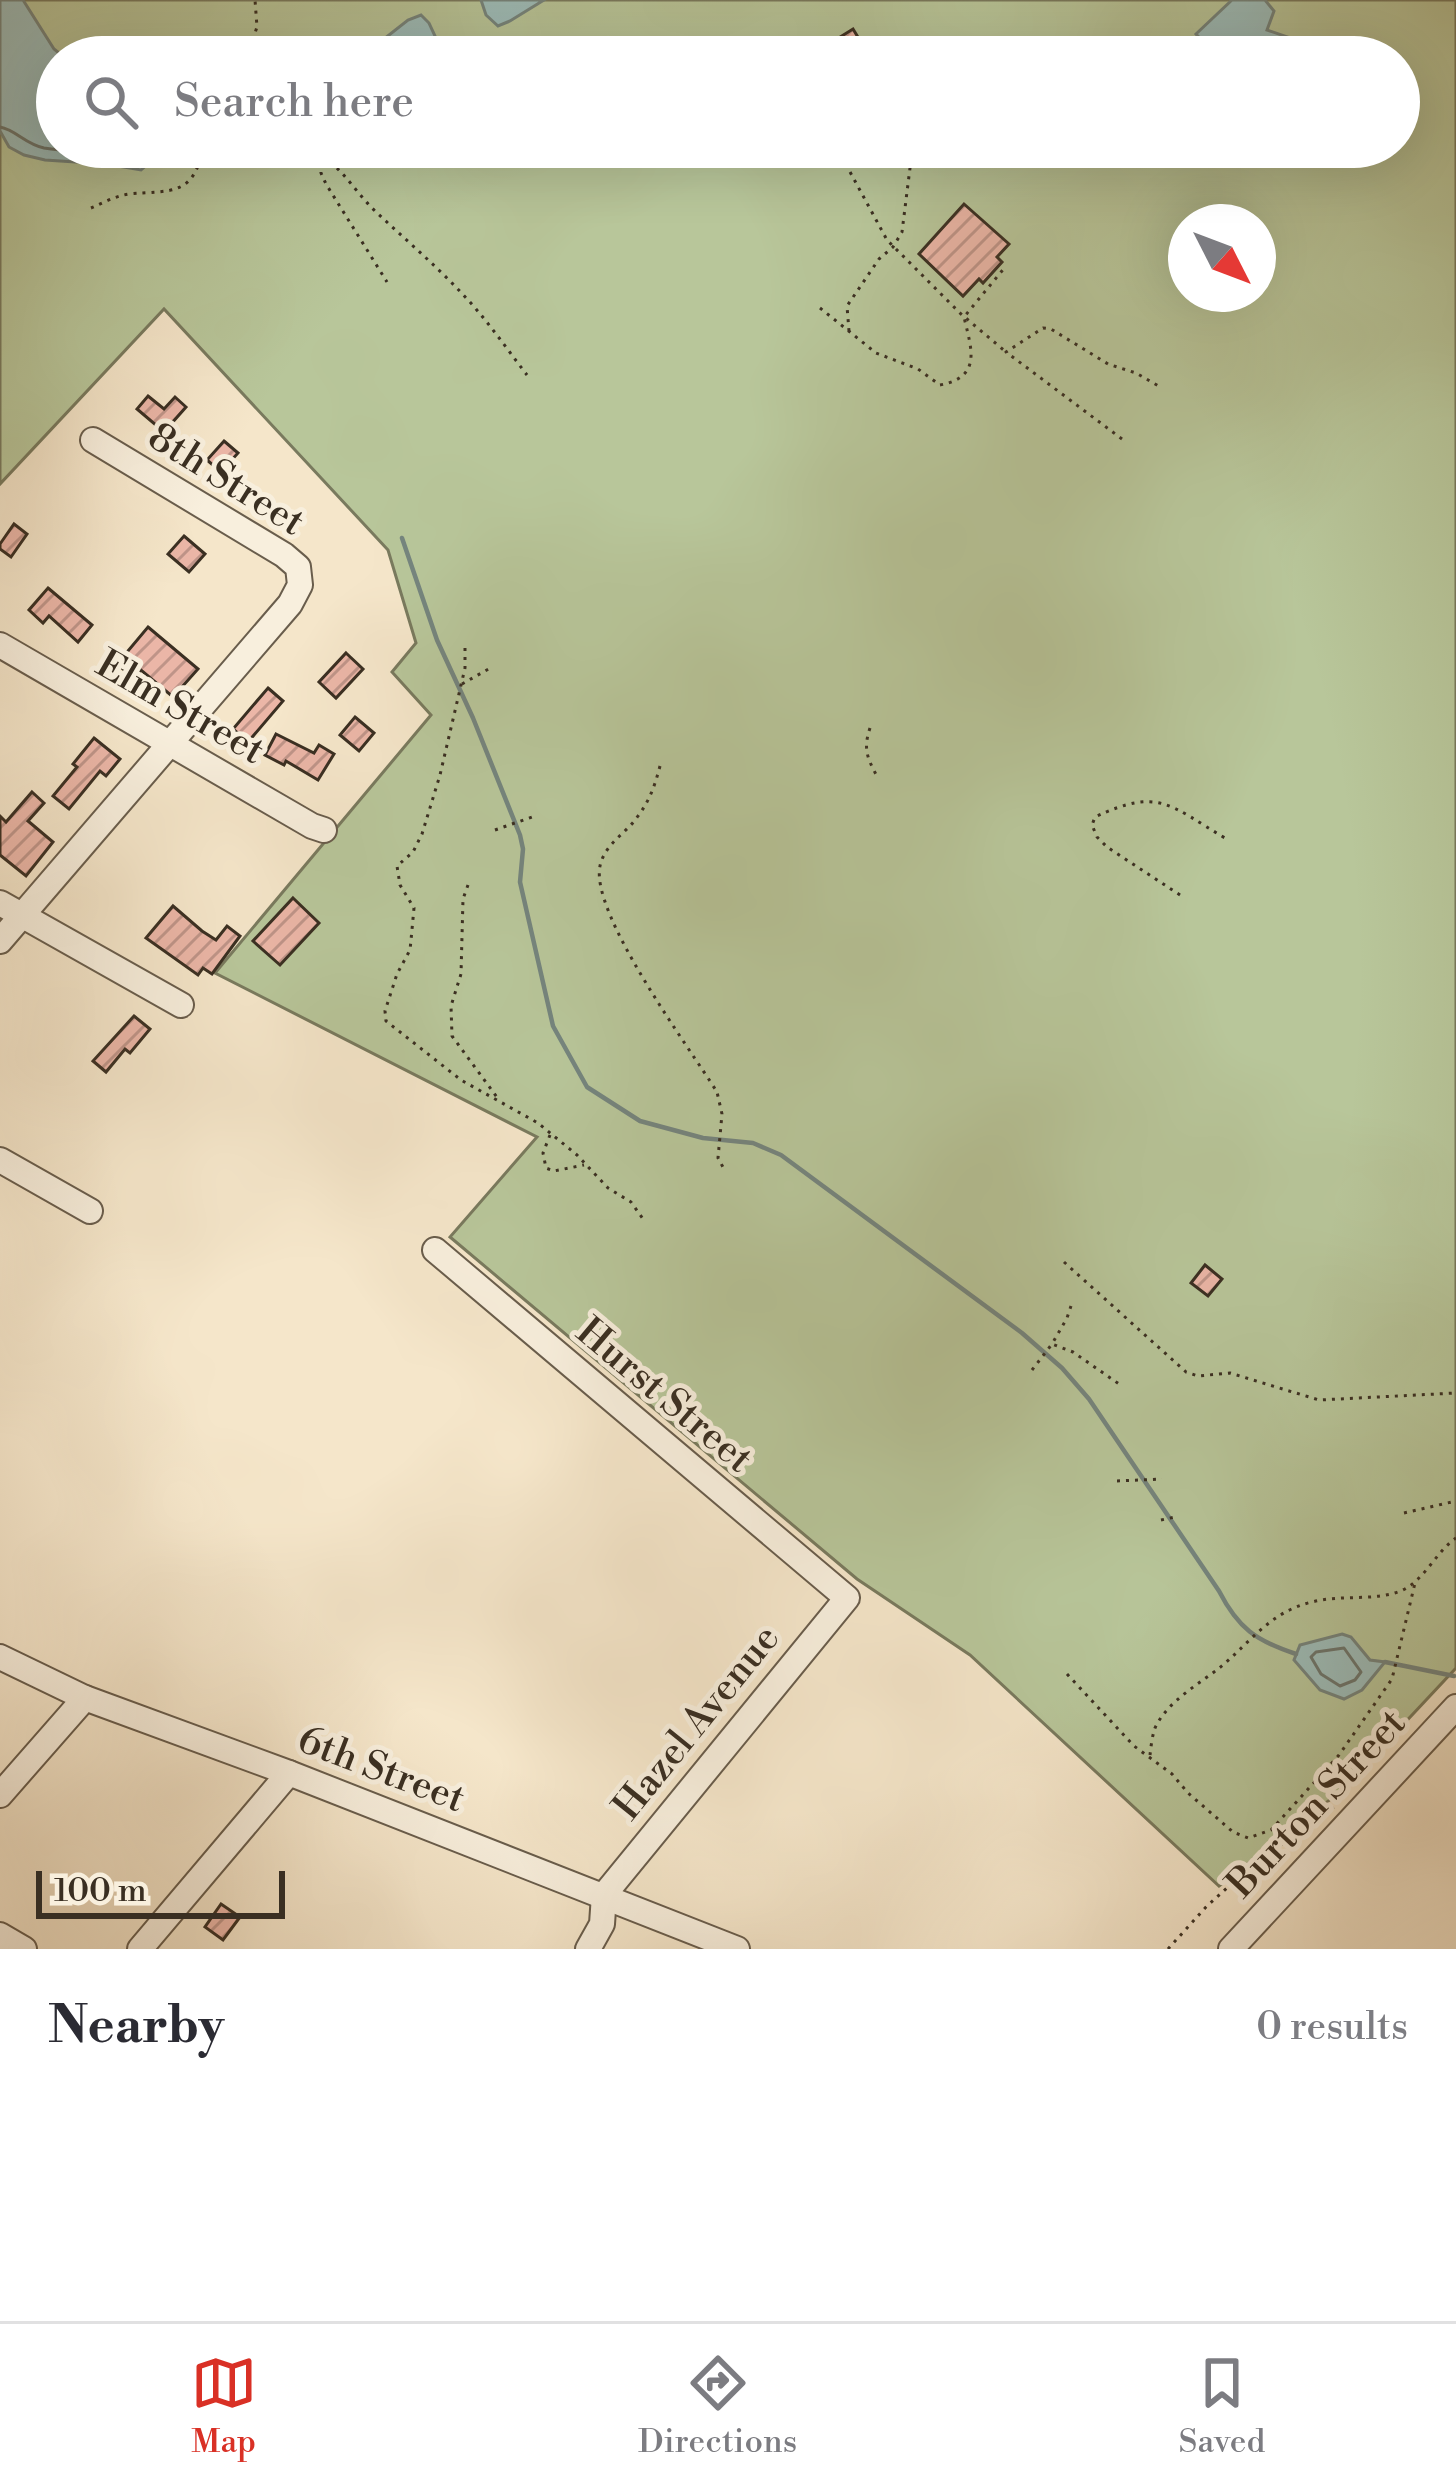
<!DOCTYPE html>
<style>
:root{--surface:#fff;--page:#f7f7f7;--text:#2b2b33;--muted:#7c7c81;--line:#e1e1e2;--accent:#d93025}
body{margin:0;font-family:"Libre Bodoni",serif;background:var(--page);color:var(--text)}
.compass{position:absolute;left:1168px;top:204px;width:108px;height:108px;border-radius:50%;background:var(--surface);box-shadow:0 12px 48px #0002;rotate:132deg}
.scale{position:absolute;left:36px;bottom:30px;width:249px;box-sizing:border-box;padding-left:12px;border:6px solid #3a2f22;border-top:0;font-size:33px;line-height:42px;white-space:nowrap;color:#3a2f22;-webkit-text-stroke:9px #f8efdd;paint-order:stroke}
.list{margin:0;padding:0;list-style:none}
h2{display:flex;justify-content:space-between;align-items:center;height:156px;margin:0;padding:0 48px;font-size:51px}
h2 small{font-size:39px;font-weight:400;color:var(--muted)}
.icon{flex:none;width:66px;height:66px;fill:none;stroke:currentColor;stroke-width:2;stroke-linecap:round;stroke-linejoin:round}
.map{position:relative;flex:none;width:1456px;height:1949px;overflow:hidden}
.search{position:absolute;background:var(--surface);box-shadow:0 12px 48px #0002;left:36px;right:36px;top:36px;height:132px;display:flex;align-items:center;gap:30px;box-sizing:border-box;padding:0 42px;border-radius:66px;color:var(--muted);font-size:45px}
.sheet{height:372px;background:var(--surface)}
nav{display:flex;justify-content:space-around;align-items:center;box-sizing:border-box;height:168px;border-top:3px solid var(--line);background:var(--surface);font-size:33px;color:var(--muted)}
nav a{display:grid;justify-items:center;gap:6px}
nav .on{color:var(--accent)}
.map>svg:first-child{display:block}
.green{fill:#b8c69a;stroke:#797a5e;stroke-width:3;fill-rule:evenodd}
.water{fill:#9dbebb;stroke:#75857e;stroke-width:3}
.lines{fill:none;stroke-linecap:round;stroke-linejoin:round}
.shore{stroke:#6c766e;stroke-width:3}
.stream{stroke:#75857e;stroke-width:4.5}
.building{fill:url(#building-hatch);stroke:#3a2f22;stroke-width:3}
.minor-casing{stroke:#695d4c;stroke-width:28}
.path{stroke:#3a2f22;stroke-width:3;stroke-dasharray:3 6;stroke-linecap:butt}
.minor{stroke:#f8efdd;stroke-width:24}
.labels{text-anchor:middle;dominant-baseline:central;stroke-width:10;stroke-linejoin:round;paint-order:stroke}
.street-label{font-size:39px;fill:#3a2f22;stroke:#f8efdd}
</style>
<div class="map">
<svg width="1456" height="1949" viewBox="0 0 1456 1949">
<defs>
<pattern id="building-hatch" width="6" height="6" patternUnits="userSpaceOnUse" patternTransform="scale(3)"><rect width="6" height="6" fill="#ebb6a7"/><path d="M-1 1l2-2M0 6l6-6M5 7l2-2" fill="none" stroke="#bf9488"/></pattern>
</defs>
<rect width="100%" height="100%" fill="#f5e6ca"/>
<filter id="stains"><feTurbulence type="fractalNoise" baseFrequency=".00167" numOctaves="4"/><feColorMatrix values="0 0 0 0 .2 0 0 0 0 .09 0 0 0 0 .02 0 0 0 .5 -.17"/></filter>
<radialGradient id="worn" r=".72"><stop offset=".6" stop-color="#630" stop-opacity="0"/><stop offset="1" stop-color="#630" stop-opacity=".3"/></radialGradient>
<path class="green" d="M0,0H1456V1668L1340,1792L1219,1886L970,1655L857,1579L450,1237L537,1137L215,973L431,715L392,672L416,643L388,550L164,309L0,484ZM57,57H1399V147H57ZM1186,222H1258V294H1186Z"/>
<g class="water">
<polygon points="0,0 23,0 54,49 64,57 57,57 57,147 150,147 150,162 141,170 106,164 45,160 24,155 9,147 0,131"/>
<polygon points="481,0 544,0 510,21 498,26 486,15"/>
<polygon points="1232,0 1265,0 1274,11 1267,30 1302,42 1298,57 1217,57 1196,34"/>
<polygon points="421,15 429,23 436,38 430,57 361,57 408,20"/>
<polygon points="1342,1634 1351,1637 1370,1660 1385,1662 1362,1690 1344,1699 1320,1690 1294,1660 1300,1645"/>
</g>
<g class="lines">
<g class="shore">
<path d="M0,127C16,130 25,144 44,148C73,153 103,151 133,158L138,155L139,147"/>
<polygon points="1344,1648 1361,1672 1355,1680 1340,1686 1321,1674 1311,1657 1316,1652"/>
</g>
<g class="stream">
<path d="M402,538L437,640L473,718L520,835L523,849L520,882L553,1026L587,1087L640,1121L703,1138L753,1143L781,1155L1022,1333L1062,1368L1089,1399L1219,1591C1238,1628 1256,1641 1296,1654"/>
<polyline points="1385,1662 1454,1676"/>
</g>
</g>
<g class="building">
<polygon points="853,29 870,57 808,57"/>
<polygon points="964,204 1009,244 997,257 1002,262 983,283 979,279 963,296 919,254"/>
<polygon points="148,396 164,409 175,397 186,407 164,432 137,409"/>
<polygon points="224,441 238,453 221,472 207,460"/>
<polygon points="14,524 27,534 11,557 0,549 0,544"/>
<polygon points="184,536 205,554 189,572 168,554"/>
<polygon points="48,588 92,625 78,642 49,616 43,623 29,610"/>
<polygon points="148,627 198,669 173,697 141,670 134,678 117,664"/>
<polygon points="346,653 363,669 336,698 319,682"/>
<polygon points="268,688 283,701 248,742 233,729"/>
<polygon points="355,717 374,733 359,751 340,735"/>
<polygon points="276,734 314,753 319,745 334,754 318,780 286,761 284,765 265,755"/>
<polygon points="94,738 120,759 106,776 100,771 69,809 53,796 77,767 73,764"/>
<polygon points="32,792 44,803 28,821 53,842 26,876 0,855 0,816 6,822"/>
<polygon points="293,898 319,923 280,965 253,941"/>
<polygon points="173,906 202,931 216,940 227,926 240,936 212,974 203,968 198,975 146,938"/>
<polygon points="134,1016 150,1029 130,1053 125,1049 106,1072 93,1061"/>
<polygon points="1205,1265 1222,1279 1208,1296 1191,1283"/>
<polygon points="221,1904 240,1917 223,1940 205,1927"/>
</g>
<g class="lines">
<g class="minor-casing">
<g id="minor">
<polyline points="0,645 312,826 324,830"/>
<polyline points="0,903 181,1005"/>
<polyline points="0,941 290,604 300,585 298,567 284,555 93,440"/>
<polyline points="0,1160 90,1211"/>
<polyline points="435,1250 847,1598 604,1895 602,1924 588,1949"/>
<polyline points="0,1657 85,1698 289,1773 737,1949"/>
<polyline points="0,1795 85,1698"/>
<polyline points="0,1935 24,1949"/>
<polyline points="140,1949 289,1773"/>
<polyline points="1231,1949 1456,1707"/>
</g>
</g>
<g class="path">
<polyline points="222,57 250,41"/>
<polyline points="247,57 257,27 255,0"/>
<path d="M298,147C335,153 350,187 375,211C409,243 445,273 476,309C494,330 510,353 527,375"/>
<polyline points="845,147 843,159 887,240 961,314 1006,352"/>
<polyline points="320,154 321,173 326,184 387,282"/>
<path d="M91,208C103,203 115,196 129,194C171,190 194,197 203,147"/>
<path d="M820,308L876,353L918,369L940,385C983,377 971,348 964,317L1006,266"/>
<polyline points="849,331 847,306 879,259 893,247 902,232 912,152"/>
<polyline points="1122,439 1006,352 1043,328 1051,329 1108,364 1136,373 1162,388"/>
<polyline points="465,648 465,668 440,775 422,834 413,852 397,866 400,885 414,908 411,940 410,950 397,974 385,1011 386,1021 461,1080 538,1123 577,1155 608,1188 631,1202 643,1219"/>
<polyline points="462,684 492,667"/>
<path d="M870,728C863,749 867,758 878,778"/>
<path d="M660,766C655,785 650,800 638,816C626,834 605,843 600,866C590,914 689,1047 717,1092L722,1114L718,1158L724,1169"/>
<polyline points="495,830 532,817"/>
<polyline points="468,885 463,899 461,974 451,1006 452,1036 499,1100"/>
<path d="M1180,895L1107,847L1097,837L1092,825L1095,817C1159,787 1169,805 1225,838"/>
<polyline points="550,1135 543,1153 546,1168 554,1171 584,1165"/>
<polyline points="1064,1262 1186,1372 1198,1376 1230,1373 1319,1400 1456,1393"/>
<polyline points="1071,1306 1067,1318 1052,1344 1073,1352 1119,1384"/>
<polyline points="1032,1370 1052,1344"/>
<polyline points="1117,1481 1162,1479"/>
<polyline points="1404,1513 1456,1501"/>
<polyline points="1161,1520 1175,1517"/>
<polyline points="1067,1674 1134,1746 1172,1774 1188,1793 1233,1832 1248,1838 1271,1830 1339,1755 1392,1679 1415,1583"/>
<path d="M1150,1755C1151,1747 1152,1736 1155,1728C1168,1700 1200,1684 1223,1665C1252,1640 1272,1611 1312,1602C1341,1594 1376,1602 1403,1590C1425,1579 1436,1552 1456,1538"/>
<polyline points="1168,1949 1206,1907 1250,1867 1335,1806"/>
</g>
<use href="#minor" class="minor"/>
</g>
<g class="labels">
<g class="street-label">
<text transform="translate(226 480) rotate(32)">8th Street</text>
<text transform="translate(180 708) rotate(30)">Elm Street</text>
<text transform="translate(664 1396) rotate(40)">Hurst Street</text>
<text transform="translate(697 1723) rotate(-51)">Hazel Avenue</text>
<text transform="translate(381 1770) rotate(21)">6th Street</text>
<text transform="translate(1317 1804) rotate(-47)">Burton Street</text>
</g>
</g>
<rect width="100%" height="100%" filter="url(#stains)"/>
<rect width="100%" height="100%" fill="url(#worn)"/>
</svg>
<svg class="compass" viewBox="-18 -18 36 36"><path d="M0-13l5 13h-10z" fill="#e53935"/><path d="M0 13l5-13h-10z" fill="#7c7c81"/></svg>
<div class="scale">100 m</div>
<div class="search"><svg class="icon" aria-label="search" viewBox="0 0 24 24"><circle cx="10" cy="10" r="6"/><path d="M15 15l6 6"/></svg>Search here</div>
</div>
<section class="sheet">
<h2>Nearby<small>0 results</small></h2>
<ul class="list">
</ul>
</section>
<nav>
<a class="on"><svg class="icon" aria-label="map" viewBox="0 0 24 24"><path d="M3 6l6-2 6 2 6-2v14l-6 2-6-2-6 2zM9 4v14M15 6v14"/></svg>Map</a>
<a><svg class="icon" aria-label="directions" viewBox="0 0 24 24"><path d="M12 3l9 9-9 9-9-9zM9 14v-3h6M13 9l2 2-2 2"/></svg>Directions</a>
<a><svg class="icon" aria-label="saved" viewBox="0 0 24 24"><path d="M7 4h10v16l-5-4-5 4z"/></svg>Saved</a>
</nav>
